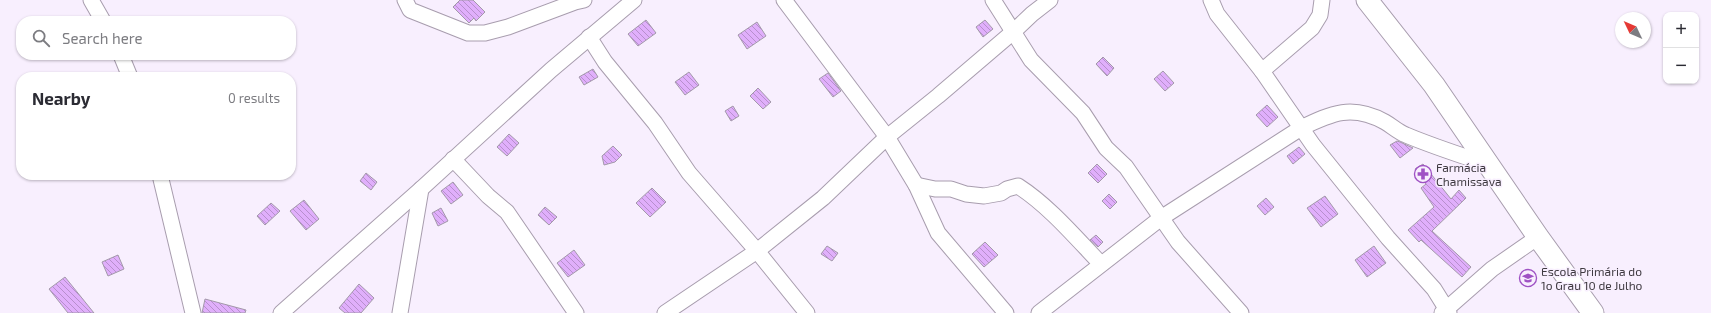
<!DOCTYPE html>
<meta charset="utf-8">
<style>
:root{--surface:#fff;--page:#f7f7f7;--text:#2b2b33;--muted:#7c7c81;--line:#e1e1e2}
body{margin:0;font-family:"Exo 2",sans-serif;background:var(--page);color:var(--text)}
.controls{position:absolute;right:12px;top:12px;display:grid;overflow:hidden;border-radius:8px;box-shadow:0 1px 3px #0004}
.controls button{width:36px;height:36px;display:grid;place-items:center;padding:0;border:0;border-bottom:1px solid var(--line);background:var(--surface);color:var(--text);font:20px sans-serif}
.compass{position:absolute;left:1615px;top:12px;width:36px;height:36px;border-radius:50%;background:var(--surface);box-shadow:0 1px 3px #0004;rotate:314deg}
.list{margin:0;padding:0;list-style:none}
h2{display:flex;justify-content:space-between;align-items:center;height:52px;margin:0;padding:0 16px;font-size:17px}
h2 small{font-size:13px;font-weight:400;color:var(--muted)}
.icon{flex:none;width:22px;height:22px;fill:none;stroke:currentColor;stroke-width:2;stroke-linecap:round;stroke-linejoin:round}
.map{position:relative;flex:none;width:1711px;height:313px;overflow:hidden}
.search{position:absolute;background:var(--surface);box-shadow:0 1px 3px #0004;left:16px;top:16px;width:280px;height:44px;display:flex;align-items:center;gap:10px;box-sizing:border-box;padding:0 14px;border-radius:16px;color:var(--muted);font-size:15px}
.panel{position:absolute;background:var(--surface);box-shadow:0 1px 3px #0004;left:16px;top:72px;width:280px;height:108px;border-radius:16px}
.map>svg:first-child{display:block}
.building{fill:url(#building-back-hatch);stroke:#a399aa}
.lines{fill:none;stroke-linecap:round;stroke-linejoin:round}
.street-casing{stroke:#a89dae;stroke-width:17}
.secondary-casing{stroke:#a89dae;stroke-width:23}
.street{stroke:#fff;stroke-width:15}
.secondary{stroke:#fff;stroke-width:21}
.labels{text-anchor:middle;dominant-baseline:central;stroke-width:3;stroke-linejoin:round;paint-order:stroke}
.poi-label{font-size:12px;fill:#3f3a41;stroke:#f8effe;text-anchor:start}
</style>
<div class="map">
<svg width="1711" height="313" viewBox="0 0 1711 313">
<defs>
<pattern id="building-back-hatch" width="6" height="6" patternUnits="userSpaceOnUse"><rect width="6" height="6" fill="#e0affb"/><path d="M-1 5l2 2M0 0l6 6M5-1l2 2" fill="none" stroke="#b78fcd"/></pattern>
</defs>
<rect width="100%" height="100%" fill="#f8effe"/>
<g class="building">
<polygon points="460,0 473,0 485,12 476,21 474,18 469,23 453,7"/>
<polygon points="646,20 656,33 638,46 628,34"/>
<polygon points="985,20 993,29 983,37 976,27"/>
<polygon points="757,22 766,36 747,49 738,35"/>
<polygon points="1103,57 1114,68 1107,76 1096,64"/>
<polygon points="593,69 598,77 584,85 579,77"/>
<polygon points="1163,71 1174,83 1165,91 1154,79"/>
<polygon points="689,72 699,85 685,95 675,82"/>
<polygon points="828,73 841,91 833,97 819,79"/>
<polygon points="758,88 771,102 763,109 750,96"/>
<polygon points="1267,105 1278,117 1267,127 1256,115"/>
<polygon points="733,106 739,116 731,121 725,111"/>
<polygon points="509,134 519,143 507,156 497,147"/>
<polygon points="1397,141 1400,142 1413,148 1400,158 1390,145"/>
<polygon points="613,146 622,155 615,162 604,165 602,156"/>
<polygon points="1299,147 1305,154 1293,164 1287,156"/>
<polygon points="1097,164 1107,174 1098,183 1088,173"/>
<polygon points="1423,164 1451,199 1459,190 1466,198 1432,231 1471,267 1462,277 1421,240 1419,242 1408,230 1434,207 1421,188 1426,184 1415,169"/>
<polygon points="366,173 377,182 371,190 360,181"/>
<polygon points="453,182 463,195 451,204 441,191"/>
<polygon points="652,188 666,202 650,217 636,203"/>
<polygon points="1109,194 1117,202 1110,209 1102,201"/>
<polygon points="1325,196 1338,214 1321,227 1307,208"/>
<polygon points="1266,198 1274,207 1265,215 1257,206"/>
<polygon points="304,200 319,219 306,230 290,211"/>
<polygon points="271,203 280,211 265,225 257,216"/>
<polygon points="545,207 557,217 549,225 538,215"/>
<polygon points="441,208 448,221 438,226 432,213"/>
<polygon points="1096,235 1103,242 1098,247 1090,240"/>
<polygon points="985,242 998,255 984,267 972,254"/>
<polygon points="827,246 838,253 832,261 821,254"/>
<polygon points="1374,246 1386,263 1367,277 1355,260"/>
<polygon points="574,250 585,265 568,277 557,263"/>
<polygon points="118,255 124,269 108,276 102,262"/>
<polygon points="65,277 94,313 68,313 49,289"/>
<polygon points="359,284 374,298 361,313 345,313 339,308"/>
<polygon points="205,299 246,310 245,313 202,313"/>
</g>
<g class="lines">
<g class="street-casing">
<g id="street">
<polyline points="91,0 103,21"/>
<polyline points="405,0 410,10 468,33 485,33 508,27 575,2 584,0"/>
<polyline points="784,0 887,137 916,185 938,233 1006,313"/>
<polyline points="993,0 1031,60 1083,113 1106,148 1126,167 1178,242 1241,313"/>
<polyline points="1211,0 1217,14 1262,71 1313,145 1388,238 1434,289 1449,313"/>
<polyline points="589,37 605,62 655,123 689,173 757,251 807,313"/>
<polyline points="121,55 130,77"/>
<polyline points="1262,71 1312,28 1320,15 1322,0"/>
<polyline points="453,159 488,196 507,212 576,313"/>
<polyline points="160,175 193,313"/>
<path d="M916,185L935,189H951L966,194L984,196L1001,193L1007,189L1018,186C1049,206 1075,237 1101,264"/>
<polyline points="281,313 421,189 551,70 634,0"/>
<polyline points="400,313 421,189"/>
<polyline points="665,313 757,251 823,198 887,137 938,96 1013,32 1032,14 1050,0"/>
<path d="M1039,313L1161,218L1301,128C1332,113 1352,104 1385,122C1392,126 1398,132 1406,135C1432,146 1460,155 1487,164"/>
<polyline points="1442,313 1492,269 1538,237"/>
</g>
</g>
<g class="secondary-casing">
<polyline id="secondary" points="1367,0 1434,85 1538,237 1593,313"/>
</g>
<use href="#street" class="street"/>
<use href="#secondary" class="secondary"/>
</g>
<defs>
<g id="pharmacy-ring" transform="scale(0.9)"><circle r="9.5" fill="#f8effe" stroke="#9f52c4" stroke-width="1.5"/><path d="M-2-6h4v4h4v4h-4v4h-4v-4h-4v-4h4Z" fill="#9f52c4"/></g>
<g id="school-ring" transform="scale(0.9)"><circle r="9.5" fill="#f8effe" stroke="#9f52c4" stroke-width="1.5"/><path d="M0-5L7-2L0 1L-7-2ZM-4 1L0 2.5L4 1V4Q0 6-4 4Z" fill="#9f52c4"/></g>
</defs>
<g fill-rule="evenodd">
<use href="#pharmacy-ring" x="1423" y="174"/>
<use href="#school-ring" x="1528" y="278"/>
</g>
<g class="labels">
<g class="poi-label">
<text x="1436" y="167">Farmácia<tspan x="1436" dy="14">Chamissava</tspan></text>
<text x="1541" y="271">Escola Primária do<tspan x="1541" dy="14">1o Grau 10 de Julho</tspan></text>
</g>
</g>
</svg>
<div class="controls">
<button>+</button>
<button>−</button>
</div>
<svg class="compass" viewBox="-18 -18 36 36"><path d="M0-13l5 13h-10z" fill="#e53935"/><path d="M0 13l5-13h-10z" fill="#7c7c81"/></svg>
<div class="search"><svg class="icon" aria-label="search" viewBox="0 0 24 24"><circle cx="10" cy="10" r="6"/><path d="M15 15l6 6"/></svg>Search here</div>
<section class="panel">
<h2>Nearby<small>0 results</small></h2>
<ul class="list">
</ul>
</section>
</div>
